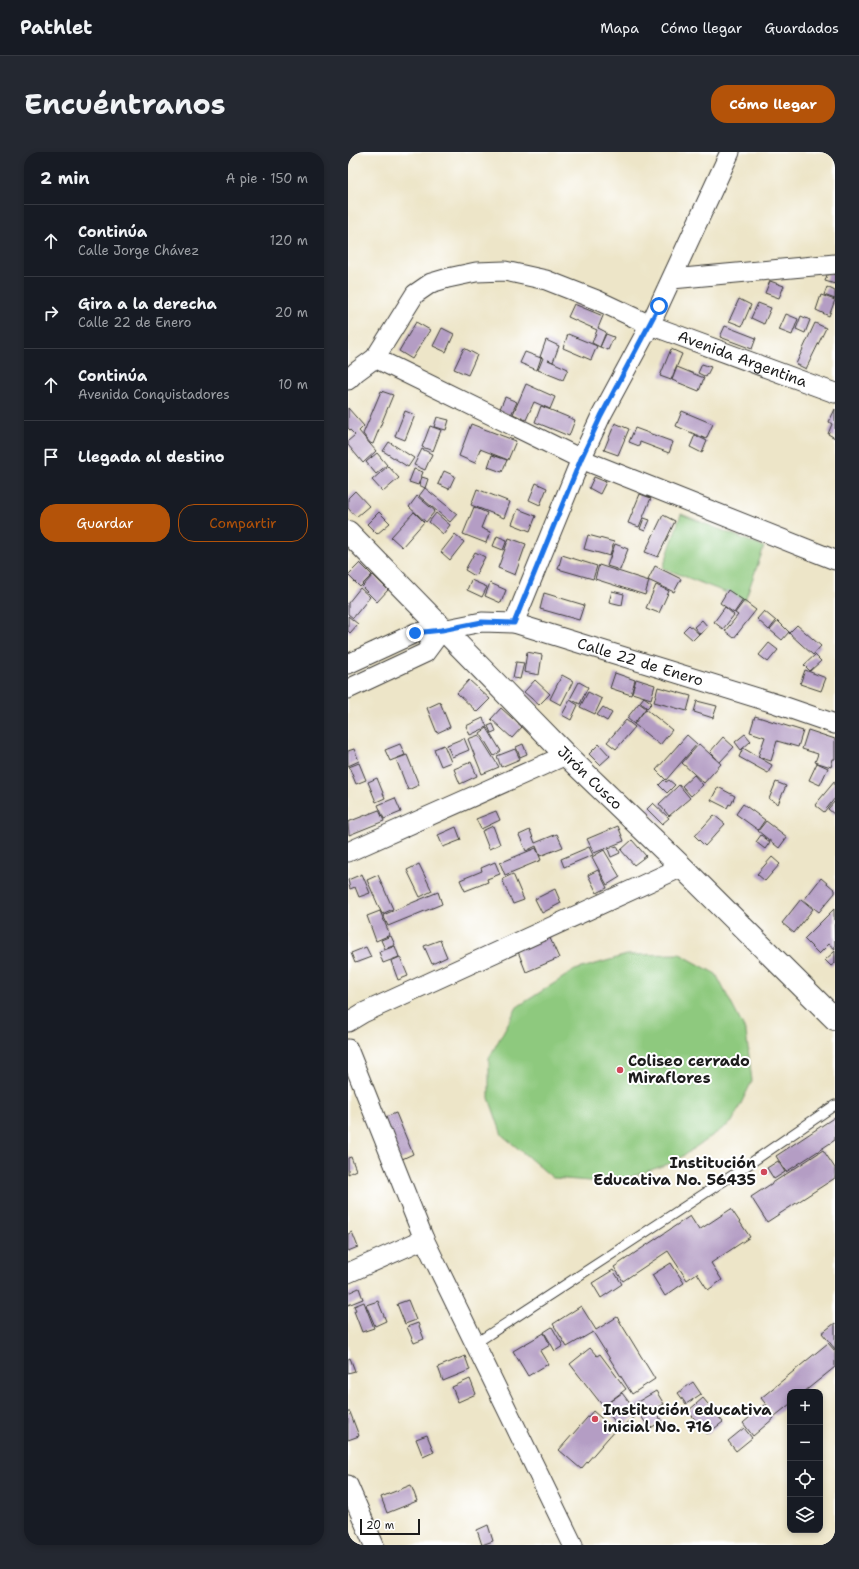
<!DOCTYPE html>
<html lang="es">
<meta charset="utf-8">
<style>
:root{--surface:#171b24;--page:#242831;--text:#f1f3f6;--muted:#9ea1a6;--line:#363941;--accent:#b45309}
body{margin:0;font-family:"Shantell Sans",sans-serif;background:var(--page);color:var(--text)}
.controls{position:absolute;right:12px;bottom:12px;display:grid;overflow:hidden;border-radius:8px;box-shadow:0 2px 6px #0003}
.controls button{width:36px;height:36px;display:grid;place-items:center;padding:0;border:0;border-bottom:1px solid var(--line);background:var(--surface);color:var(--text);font:20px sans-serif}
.scale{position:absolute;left:12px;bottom:10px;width:60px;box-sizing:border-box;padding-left:4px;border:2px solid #1c1c1c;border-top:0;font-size:11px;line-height:14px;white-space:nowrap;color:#1c1c1c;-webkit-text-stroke:3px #fff;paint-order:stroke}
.stop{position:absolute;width:12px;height:12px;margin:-9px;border:3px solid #1a73e8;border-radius:50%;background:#fff}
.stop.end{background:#1a73e8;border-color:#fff;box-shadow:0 1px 4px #0008}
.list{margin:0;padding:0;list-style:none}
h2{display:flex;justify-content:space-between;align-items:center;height:52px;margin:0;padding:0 16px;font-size:17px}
h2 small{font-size:13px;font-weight:400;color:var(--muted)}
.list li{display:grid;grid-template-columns:26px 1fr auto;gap:12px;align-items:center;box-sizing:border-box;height:72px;padding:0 16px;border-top:1px solid var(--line)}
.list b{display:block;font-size:15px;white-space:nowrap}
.list p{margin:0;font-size:13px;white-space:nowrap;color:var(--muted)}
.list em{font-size:13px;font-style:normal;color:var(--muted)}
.actions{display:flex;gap:8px;padding:12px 16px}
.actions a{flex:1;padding:9px 0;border:1px solid var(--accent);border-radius:16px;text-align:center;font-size:14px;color:var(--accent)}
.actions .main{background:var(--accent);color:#fff}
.icon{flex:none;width:22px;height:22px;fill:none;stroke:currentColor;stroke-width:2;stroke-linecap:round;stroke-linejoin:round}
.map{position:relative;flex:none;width:487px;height:1393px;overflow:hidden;border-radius:16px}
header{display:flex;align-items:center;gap:24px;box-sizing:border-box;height:56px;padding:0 20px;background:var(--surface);border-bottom:1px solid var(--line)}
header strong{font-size:19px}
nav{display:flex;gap:22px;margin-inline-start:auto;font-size:14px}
.intro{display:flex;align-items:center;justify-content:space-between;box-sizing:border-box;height:96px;padding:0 24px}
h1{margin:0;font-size:28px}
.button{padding:10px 18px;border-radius:16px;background:var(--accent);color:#fff;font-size:14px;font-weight:700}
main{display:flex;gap:24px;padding:0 24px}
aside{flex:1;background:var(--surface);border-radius:16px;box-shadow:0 2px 6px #0003}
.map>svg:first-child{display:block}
.green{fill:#8ec97e;stroke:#55724d}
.building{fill:#b49dc4}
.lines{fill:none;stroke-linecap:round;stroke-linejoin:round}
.service-casing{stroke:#3b3a36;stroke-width:11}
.minor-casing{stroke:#3b3a36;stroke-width:21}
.tertiary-casing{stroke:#3b3a36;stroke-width:24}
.service{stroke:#fff;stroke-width:9}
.minor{stroke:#fff;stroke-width:19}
.tertiary{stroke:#fff;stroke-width:22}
.route{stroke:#1a73e8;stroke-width:5}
.poi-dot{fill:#d1495b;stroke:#fff;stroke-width:1.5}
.labels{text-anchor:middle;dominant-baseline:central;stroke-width:4;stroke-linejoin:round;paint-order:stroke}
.street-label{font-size:15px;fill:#1c1c1c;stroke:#fff}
.poi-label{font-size:15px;font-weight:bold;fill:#1c1c1c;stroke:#fff;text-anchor:start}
</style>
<header>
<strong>Pathlet</strong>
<nav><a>Mapa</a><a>Cómo llegar</a><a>Guardados</a></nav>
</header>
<div class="intro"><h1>Encuéntranos</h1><a class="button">Cómo llegar</a></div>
<main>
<aside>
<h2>2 min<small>A pie · 150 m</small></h2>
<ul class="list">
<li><svg class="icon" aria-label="ahead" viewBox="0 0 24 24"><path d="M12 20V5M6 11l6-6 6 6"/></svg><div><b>Continúa</b><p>Calle Jorge Chávez</p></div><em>120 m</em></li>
<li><svg class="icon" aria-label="right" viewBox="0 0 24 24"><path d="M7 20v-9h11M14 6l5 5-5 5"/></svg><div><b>Gira a la derecha</b><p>Calle 22 de Enero</p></div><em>20 m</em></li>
<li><svg class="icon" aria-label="ahead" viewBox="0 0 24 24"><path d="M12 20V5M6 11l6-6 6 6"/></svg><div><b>Continúa</b><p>Avenida Conquistadores</p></div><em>10 m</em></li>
<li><svg class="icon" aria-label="arrive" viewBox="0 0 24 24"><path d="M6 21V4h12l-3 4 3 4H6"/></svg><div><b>Llegada al destino</b></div></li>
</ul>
<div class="actions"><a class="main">Guardar</a><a>Compartir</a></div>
</aside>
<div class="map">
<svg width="487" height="1393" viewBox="0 0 487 1393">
<rect width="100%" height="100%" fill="#fff"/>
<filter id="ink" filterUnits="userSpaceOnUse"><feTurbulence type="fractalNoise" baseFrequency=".025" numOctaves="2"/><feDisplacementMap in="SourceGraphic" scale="8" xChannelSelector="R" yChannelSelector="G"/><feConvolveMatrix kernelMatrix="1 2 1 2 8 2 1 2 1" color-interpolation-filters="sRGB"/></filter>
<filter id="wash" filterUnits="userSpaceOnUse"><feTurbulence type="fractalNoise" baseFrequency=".012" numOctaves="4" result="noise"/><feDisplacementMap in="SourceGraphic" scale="16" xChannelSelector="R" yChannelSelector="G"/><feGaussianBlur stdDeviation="0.9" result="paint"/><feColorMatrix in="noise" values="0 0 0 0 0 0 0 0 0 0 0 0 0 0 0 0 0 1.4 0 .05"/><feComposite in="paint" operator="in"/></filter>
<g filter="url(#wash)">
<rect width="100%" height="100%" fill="#ede5c8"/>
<g class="green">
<polygon points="333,362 416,395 397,448 315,416"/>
<polygon points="332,802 368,822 398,880 404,929 384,970 326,1010 265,1031 205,1026 154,983 141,946 141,906 169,855 227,818 279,803"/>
</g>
<g id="blocks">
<g class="building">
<polygon points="480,120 487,122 487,132 477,129"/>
<polygon points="422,129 436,134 431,146 417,141"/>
<polygon points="479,135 487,139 487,147 476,143"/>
<polygon points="473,143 487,148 481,164 468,158"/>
<polygon points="391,147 403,153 394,174 381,169"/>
<polygon points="410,151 423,156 416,172 403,166"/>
<polygon points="226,152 255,164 250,176 258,180 252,195 244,191 249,178 220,165"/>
<polygon points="438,162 450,167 444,183 431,178"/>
<polygon points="453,164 462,168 457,181 448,177"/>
<polygon points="68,170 82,178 64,207 51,199"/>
<polygon points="467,171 478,176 458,217 448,212"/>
<polygon points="377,174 408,186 404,197 372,185"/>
<polygon points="94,176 106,182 98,200 85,194"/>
<polygon points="220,182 249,194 243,208 215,196"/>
<polygon points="258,182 266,185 260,198 252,195"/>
<polygon points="198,188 211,194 205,210 200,208 220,217 215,228 190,218 195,206 192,205"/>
<polygon points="116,196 129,203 120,223 106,217"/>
<polygon points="323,197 334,202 323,228 312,224"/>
<polygon points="177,200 193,206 189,218 172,211"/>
<polygon points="354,212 363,215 358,225 350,221"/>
<polygon points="329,215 356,226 351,239 324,228"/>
<polygon points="178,232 207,245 202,257 186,250 178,268 165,262"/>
<polygon points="33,239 45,243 25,292 22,291 15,282"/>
<polygon points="157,245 169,250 163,263 151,259"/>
<polygon points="193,254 227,268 221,284 187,270"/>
<polygon points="0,256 16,274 11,279 28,299 15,311 0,293 0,289 7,283 0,276"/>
<polygon points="487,257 487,286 480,282 484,272 481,270"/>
<polygon points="57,259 67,263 57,288 47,284"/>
<polygon points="334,259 365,272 358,287 328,274"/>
<polygon points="89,265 101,268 98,278 86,275"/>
<polygon points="267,271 281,277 270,303 256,298"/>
<polygon points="123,272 168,289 160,308 132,297 127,311 111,304"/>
<polygon points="82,274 93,278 85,299 74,295"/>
<polygon points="287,276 325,290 321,301 292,290 291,294 281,290"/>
<polygon points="347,283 359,289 354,301 342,295"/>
<polygon points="41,290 66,306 60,315 35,299"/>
<polygon points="74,297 84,302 77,318 66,313"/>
<polygon points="29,301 39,313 28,322 18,310"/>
<polygon points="144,303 159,308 154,320 140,315"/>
<polygon points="40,314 51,326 35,340 24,328"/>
<polygon points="66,317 75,320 70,333 61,330"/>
<polygon points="96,319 107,324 101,337 90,332"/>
<polygon points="74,325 80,327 77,336 71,333"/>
<polygon points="246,325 258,330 252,342 241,336"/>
<polygon points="188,331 199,336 192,353 181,348"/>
<polygon points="77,336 109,362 102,370 71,344"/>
<polygon points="129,337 162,350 156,366 123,353"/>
<polygon points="7,339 21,354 8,365 0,356 0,346"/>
<polygon points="292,342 303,346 291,375 280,371"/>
<polygon points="69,344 87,359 78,370 61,355"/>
<polygon points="126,355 139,361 133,376 142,380 138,391 115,382"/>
<polygon points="170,357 188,364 182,379 164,372"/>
<polygon points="31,360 42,371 29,382 19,372"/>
<polygon points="66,360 76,370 54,395 43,385"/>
<polygon points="88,361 102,373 95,382 81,370"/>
<polygon points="315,363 327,369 310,405 297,400"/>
<polygon points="296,366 302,368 297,379 292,377"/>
<polygon points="107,382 116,390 102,408 93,400"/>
<polygon points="240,383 266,390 262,404 236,397"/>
<polygon points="149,384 159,388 155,398 145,394"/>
<polygon points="161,386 178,392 167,423 150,416"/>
<polygon points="267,392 280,397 272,418 259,414"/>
<polygon points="127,400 137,405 127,424 117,418"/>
<polygon points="214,403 249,414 245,427 210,417"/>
<polygon points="12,411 24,423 12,435 0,423"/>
<polygon points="251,413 301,429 297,443 247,427"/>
<polygon points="307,414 333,427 326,440 300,428"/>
<polygon points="25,423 40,438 29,450 14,435"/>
<polygon points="123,428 139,435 134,445 119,438"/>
<polygon points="142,431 158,438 153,451 137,444"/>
<polygon points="308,433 321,439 311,461 298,456"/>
<polygon points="12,436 22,445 5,466 0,462 0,451"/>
<polygon points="380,438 395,448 386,461 372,451"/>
<polygon points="264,439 276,442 274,453 261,450"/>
<polygon points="196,441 236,453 231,468 192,457"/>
<polygon points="396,449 408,458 386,486 377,479 390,463 387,461"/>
<polygon points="377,455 386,463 375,477 366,470"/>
<polygon points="416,459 428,469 421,478 409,467"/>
<polygon points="0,464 10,472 2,481 0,479"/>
<polygon points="354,468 360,475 352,482 346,475"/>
<polygon points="430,469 441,480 434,488 422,478"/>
<polygon points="341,473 351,482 345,488 335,479"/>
<polygon points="449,473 473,494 465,503 441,481"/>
<polygon points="421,491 430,498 420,510 411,503"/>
<polygon points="179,500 194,503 191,523 176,520"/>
<polygon points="467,503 473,509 462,519 456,513"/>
<polygon points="168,510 176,511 172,527 165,526"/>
<polygon points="457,518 478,526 473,539 452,532"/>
<polygon points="267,521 287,528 283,543 262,536"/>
<polygon points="214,523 225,529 213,553 202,547"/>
<polygon points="288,527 307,533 303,547 284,541"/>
<polygon points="121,528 142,547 129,560 109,541"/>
<polygon points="187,528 202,542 191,553 176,540"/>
<polygon points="231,530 240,535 232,552 222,547"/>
<polygon points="310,535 343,544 339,559 306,550"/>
<polygon points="240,540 254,547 247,562 232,555"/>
<polygon points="296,545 304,551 299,556 292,550"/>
<polygon points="222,548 230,553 223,568 214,563"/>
<polygon points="349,549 369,554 365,566 346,560"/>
<polygon points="92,550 102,575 89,581 79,556"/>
<polygon points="291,551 298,556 286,572 279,566"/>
<polygon points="255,555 264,561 259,569 249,563"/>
<polygon points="153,556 174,575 164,586 143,567"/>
<polygon points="298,557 324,578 312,593 286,572"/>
<polygon points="407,564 455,579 450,595 429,589 423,609 410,605 417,585 402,580"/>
<polygon points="135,566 139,575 122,583 118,574"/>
<polygon points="278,568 287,575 268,597 259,590"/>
<polygon points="145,572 148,579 143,581 140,574"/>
<polygon points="139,576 153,599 146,604 132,581"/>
<polygon points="460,578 487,587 487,607 485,607 483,615 467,610 470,602 454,597"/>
<polygon points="397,582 403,589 393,598 387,590"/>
<polygon points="131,583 151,615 134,622 120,587"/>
<polygon points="339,583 349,592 318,628 308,618"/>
<polygon points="375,585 386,595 372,610 362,600"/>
<polygon points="116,586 121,598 104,605 99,593"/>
<polygon points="52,592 57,603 42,609 37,598"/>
<polygon points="175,592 179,602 172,605 168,595"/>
<polygon points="251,592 262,604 252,613 241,602"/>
<polygon points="351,592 373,612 356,631 334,611"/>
<polygon points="96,593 103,610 93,614 86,597"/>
<polygon points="395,596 424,613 420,621 391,605"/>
<polygon points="6,597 11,609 0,614 0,599"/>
<polygon points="167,597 172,607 153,615 149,604"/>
<polygon points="59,603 71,633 60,638 48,607"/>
<polygon points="123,610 129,624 112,632 106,617"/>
<polygon points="11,611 18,628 8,632 1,615"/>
<polygon points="469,611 480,616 472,633 461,628"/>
<polygon points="346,623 355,633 343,644 334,634"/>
<polygon points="29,626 37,646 28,650 20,630"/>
<polygon points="316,628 318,630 321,628 327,633 319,641 311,633"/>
<polygon points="487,629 487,646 476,660 467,653"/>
<polygon points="428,630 438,634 430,652 421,647"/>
<polygon points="331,633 342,646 321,664 311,652"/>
<polygon points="370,635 387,644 383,653 381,652 379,656 363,648"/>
<polygon points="47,646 53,660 36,667 30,653"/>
<polygon points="487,649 487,663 480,657"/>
<polygon points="305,651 321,666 314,672 299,657"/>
<polygon points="395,652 417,668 410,678 388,662"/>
<polygon points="31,658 36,669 1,683 0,670"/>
<polygon points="148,659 152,668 133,677 128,667"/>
<polygon points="366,663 377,672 357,694 347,684"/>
<polygon points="418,669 439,685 431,696 410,679"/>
<polygon points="145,674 152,692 141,697 134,679"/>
<polygon points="270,674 276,689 246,701 239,687"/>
<polygon points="108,675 113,688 95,695 90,683"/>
<polygon points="182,678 187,691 209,682 215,695 192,704 188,694 178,699 171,683"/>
<polygon points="413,683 422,690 417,697 408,690"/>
<polygon points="284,688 298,704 286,713 273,698"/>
<polygon points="269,694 272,701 263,705 260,697"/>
<polygon points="241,695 245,703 216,715 213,707"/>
<polygon points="188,696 193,708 157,723 152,711"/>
<polygon points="256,698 272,725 259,733 244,705"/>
<polygon points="424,705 432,712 417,729 409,722"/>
<polygon points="147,710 152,722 139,727 140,730 117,739 112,728 134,719 133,716"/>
<polygon points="71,712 84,739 72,745 59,718"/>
<polygon points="250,718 259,736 249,741 240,723"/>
<polygon points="14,722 22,741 11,745 7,735 2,737 0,728"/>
<polygon points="165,722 176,748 165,752 154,727"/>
<polygon points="30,723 45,757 34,762 19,728"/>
<polygon points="473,726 487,738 487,741 471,760 456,748"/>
<polygon points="207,737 213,751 194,761 187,747"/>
<polygon points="90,740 94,752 40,774 35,763"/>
<polygon points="453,747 465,757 446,781 434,771"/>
<polygon points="486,757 487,797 481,792 471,802 456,787"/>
<polygon points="32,759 42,783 28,789 19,764"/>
<polygon points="43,784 47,793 37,797 33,788"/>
<polygon points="201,784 211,806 178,820 169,797"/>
<polygon points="92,788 99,805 84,812 76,794"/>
<polygon points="47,794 51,805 35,811 31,800"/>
<polygon points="18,795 23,805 7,811 3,801"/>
<polygon points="487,799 487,811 483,814 477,808"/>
<polygon points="52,805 60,824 50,828 43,809"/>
<polygon points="48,961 65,1002 52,1008 35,966"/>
<polygon points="487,965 487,988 438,1020 428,1004"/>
<polygon points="475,998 487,1016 487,1026 419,1070 403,1045"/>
<polygon points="3,1005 8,1018 0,1022 0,1006"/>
<polygon points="430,1009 437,1020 426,1027 419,1016"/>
<polygon points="383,1057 402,1085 363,1111 374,1128 360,1138 349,1121 339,1128 320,1099 275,1129 266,1115 342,1064 351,1078"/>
<polygon points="4,1080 10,1095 0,1099 0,1082"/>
<polygon points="323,1111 336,1131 317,1144 304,1123"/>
<polygon points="265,1118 274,1132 253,1146 244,1131"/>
<polygon points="11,1136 15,1147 0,1153 0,1141"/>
<polygon points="60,1148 68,1168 57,1172 49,1152"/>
<polygon points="30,1149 38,1169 27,1174 18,1153"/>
<polygon points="16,1150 26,1176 14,1180 6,1159 8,1158 6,1154"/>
<polygon points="233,1154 248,1178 269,1165 307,1227 284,1242 245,1180 219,1195 205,1172"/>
<polygon points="70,1171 76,1187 66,1191 59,1175"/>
<polygon points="487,1171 487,1197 474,1181"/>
<polygon points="204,1175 215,1194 207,1199 196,1180"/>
<polygon points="196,1181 202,1193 192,1199 200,1212 180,1224 165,1199"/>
<polygon points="480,1191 487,1199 487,1215 456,1240 442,1240 442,1252 427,1264 413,1246"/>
<polygon points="242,1196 249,1204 252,1202 278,1237 257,1253 274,1241 290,1262 272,1276 222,1212"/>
<polygon points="117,1204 122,1218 95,1229 90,1215"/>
<polygon points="2,1206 7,1219 0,1221 0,1207"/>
<polygon points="122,1227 128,1242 110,1250 104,1235"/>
<polygon points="345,1230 353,1242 338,1252 330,1241"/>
<polygon points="308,1239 316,1252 306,1258 314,1269 301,1277 286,1252"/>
<polygon points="355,1246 375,1270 359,1282 340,1259"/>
<polygon points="416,1253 426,1266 405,1284 395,1271"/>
<polygon points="245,1259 267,1278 233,1317 211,1298"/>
<polygon points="0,1260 2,1260 11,1284 0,1288"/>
<polygon points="396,1276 404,1286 388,1299 380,1289"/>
<polygon points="79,1283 86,1300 75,1305 68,1287"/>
<polygon points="63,1333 69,1349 39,1361 33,1345"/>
<polygon points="140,1373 145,1389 134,1393 129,1378"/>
</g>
</g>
</g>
<g filter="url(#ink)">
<use href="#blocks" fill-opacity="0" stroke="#3b3a36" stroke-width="1"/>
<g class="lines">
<g class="service-casing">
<polyline id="service" points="128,1191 391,1019 487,953"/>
</g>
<g class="minor-casing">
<g id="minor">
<polyline points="324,127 487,112"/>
<polyline points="27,206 233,307 487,408"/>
<path id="s1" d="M0,228L8,220L27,206L67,142L83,131L100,126L128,120L157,119L198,128L249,148L302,173L487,241"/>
<polyline points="166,471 233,307 253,264 302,173 382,0"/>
<path id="s2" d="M0,512L67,481L94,478L134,470L166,471L429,552L487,572"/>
<polyline points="0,537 77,501 94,478"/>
<polyline points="0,700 218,603"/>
<polyline points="0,870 15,861 334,715"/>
<polyline points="0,897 76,1087 225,1393"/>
<polyline points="0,1121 76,1087"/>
<polyline points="0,1333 26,1393"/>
</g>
</g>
<g class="tertiary-casing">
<g id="tertiary">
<path id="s3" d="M0,380L218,603L334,715L487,867"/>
</g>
</g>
<use href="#service" class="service"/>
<use href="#minor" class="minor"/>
<use href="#tertiary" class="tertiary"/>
</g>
</g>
<g class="lines" filter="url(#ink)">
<polyline class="route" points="67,481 94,478 134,470 166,471 233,307 253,264 311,154"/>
</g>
<g class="poi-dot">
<circle cx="272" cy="918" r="4"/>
<circle cx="416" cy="1020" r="4"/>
<circle cx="247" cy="1267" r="4"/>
</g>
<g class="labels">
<g class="street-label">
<text stroke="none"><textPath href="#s1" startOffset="459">Avenida Argentina</textPath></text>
<text stroke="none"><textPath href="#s2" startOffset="306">Calle 22 de Enero</textPath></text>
<text stroke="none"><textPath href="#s3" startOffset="345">Jirón Cusco</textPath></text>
</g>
<g class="poi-label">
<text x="280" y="909">Coliseo cerrado<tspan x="280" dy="17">Miraflores</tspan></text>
<text x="408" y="1011" text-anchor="end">Institución<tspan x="408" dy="17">Educativa No. 56435</tspan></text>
<text x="255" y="1258">Institución educativa<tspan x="255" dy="17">inicial No. 716</tspan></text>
</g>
</g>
</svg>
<div class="controls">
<button>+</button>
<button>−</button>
<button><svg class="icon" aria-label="locate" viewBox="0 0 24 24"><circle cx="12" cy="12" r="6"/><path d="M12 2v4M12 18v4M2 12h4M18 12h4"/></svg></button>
<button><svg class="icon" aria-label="layers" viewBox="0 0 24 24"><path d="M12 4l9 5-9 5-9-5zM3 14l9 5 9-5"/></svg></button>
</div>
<div class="scale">20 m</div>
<div class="stop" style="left:311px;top:154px"></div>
<div class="stop end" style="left:67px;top:481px"></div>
</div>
</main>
